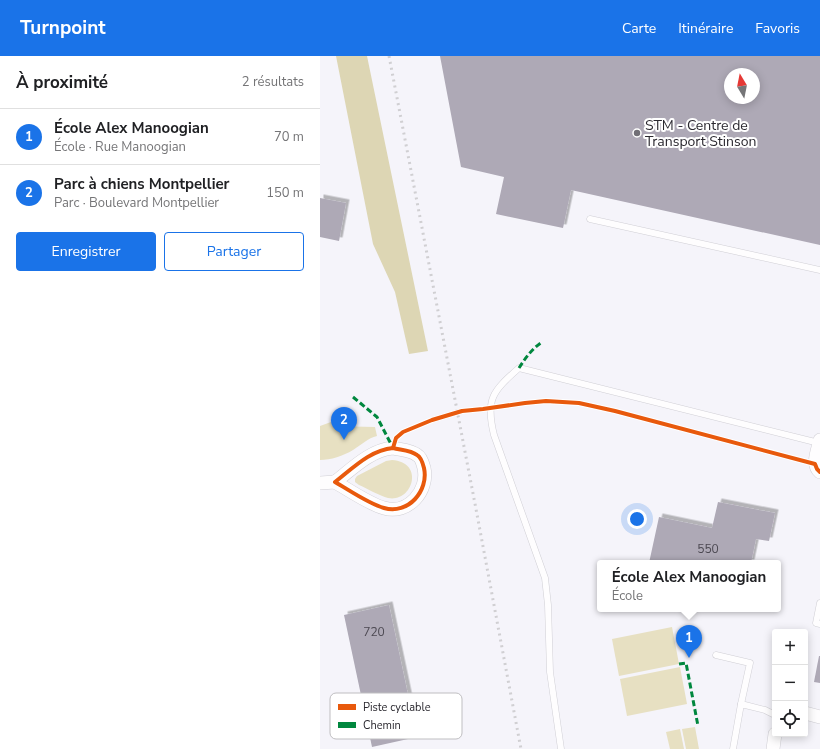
<!DOCTYPE html>
<html lang="fr">
<meta charset="utf-8">
<style>
:root{--surface:#fff;--page:#f2f2f2;--text:#202124;--muted:#757577;--line:#e0e0e0;--accent:#1a73e8}
body{margin:0;font-family:"Nunito Sans",sans-serif;background:var(--page);color:var(--text)}
.controls{position:absolute;right:12px;bottom:12px;display:grid;overflow:hidden;border-radius:4px;box-shadow:0 2px 10px #0003}
.controls button{width:36px;height:36px;display:grid;place-items:center;padding:0;border:0;border-bottom:1px solid var(--line);background:var(--surface);color:var(--text);font:20px sans-serif}
.compass{position:absolute;left:404px;top:12px;width:36px;height:36px;border-radius:50%;background:var(--surface);box-shadow:0 2px 10px #0003;rotate:350deg}
.you{position:absolute;left:317px;top:463px;width:14px;height:14px;margin:-10px;border:3px solid #fff;border-radius:50%;background:#1a73e8;box-shadow:0 0 0 6px #1a73e833}
.badge{display:grid;place-items:center;width:26px;height:26px;border-radius:50%;background:var(--accent);color:#fff;font-size:13px;font-weight:700}
.pin{position:absolute;translate:-50% -33px;filter:drop-shadow(0 1px 2px #0008)}
.pin::after{content:'';position:absolute;top:21px;width:14px;height:12px;background:inherit;clip-path:polygon(0 0,100% 0,50% 100%)}
.popup{position:absolute;left:277px;top:504px;width:184px;height:52px;box-sizing:border-box;display:grid;place-content:center;border-radius:4px;background:var(--surface);filter:drop-shadow(0 1px 3px #0005);font-size:13px;white-space:nowrap;color:var(--muted)}
.popup b{font-size:15px;color:var(--text)}
.popup::after{content:'';position:absolute;left:50%;top:100%;margin-left:-8px;border:8px solid transparent;border-top-color:var(--surface)}
.list{margin:0;padding:0;list-style:none}
h2{display:flex;justify-content:space-between;align-items:center;height:52px;margin:0;padding:0 16px;font-size:17px}
h2 small{font-size:13px;font-weight:400;color:var(--muted)}
.list li{display:grid;grid-template-columns:26px 1fr auto;gap:12px;align-items:center;box-sizing:border-box;height:56px;padding:0 16px;border-top:1px solid var(--line)}
.list b{display:block;font-size:15px;white-space:nowrap}
.list p{margin:0;font-size:13px;white-space:nowrap;color:var(--muted)}
.list em{font-size:13px;font-style:normal;color:var(--muted)}
.actions{display:flex;gap:8px;padding:12px 16px}
.actions a{flex:1;padding:9px 0;border:1px solid var(--accent);border-radius:4px;text-align:center;font-size:14px;color:var(--accent)}
.actions .main{background:var(--accent);color:#fff}
.icon{flex:none;width:22px;height:22px;fill:none;stroke:currentColor;stroke-width:2;stroke-linecap:round;stroke-linejoin:round}
.map{position:relative;flex:none;width:500px;height:693px;overflow:hidden}
header{display:flex;align-items:center;gap:24px;box-sizing:border-box;height:56px;padding:0 20px;background:var(--accent);color:#fff}
header strong{font-size:19px}
nav{display:flex;gap:22px;margin-inline-start:auto;font-size:14px}
main{display:flex}
aside{flex:1;background:var(--surface)}
.map>svg:first-child{display:block}
.green{fill:#e7e0c2}
.forest{fill:#ddd6b4}
.building{fill:#aea9b6;fill-rule:evenodd;filter:url(#shadow)}
.lines{fill:none;stroke-linecap:round;stroke-linejoin:round}
.lane-casing{stroke:#d0cfd5;stroke-width:7}
.street-casing{stroke:#d0cfd5;stroke-width:14}
.lane{stroke:#fefdfe;stroke-width:6}
.street{stroke:#fefdfe;stroke-width:13}
.rail{stroke:#d0cfd2;stroke-width:3;stroke-dasharray:2 4;stroke-linecap:butt}
.quiet{stroke:#00873e;stroke-width:3;stroke-dasharray:6 3;stroke-linecap:butt}
.cycleway-casing{stroke:#fff;stroke-width:6}
.cycleway{stroke:#e8590c;stroke-width:4}
.poi-dot{fill:#716f76;stroke:#fff;stroke-width:1.5}
.labels{text-anchor:middle;dominant-baseline:central;stroke-width:4;stroke-linejoin:round;paint-order:stroke}
.number-label{font-size:12px;fill:#4b4851}
.poi-label{font-size:14px;fill:#2a282f;stroke:#fff;text-anchor:start}
.key{fill:#fff;stroke:#bfbec1;stroke-width:1}
.key-label{font-size:11px;fill:#2a282f}
</style>
<header>
<strong>Turnpoint</strong>
<nav><a>Carte</a><a>Itinéraire</a><a>Favoris</a></nav>
</header>
<main>
<aside>
<h2>À proximité<small>2 résultats</small></h2>
<ul class="list">
<li><span class="badge">1</span><div><b>École Alex Manoogian</b><p>École · Rue Manoogian</p></div><em>70 m</em></li>
<li><span class="badge">2</span><div><b>Parc à chiens Montpellier</b><p>Parc · Boulevard Montpellier</p></div><em>150 m</em></li>
</ul>
<div class="actions"><a class="main">Enregistrer</a><a>Partager</a></div>
</aside>
<div class="map">
<svg width="500" height="693" viewBox="0 0 500 693">
<defs>
<filter id="shadow"><feDropShadow dx="3.5" dy="-3.5" stdDeviation="0" flood-color="#0004"/></filter>
</defs>
<rect width="100%" height="100%" fill="#f5f4fa"/>
<g class="green">
<path d="M11,366L12,370L55,371L57,380C48,382 41,389 33,394C23,400 11,404 0,404V370Z"/>
<path d="M72,404C105,406 93,447 68,442C60,440 46,432 39,429L35,426V423L37,420L66,405Z"/>
<polygon points="352,571 359,608 299,620 292,583"/>
<polygon points="360,611 367,648 307,660 300,623"/>
<polygon points="375,671 379,693 366,693 362,673"/>
<polygon points="360,673 364,693 350,693 346,676"/>
</g>
<polygon class="forest" points="16,0 47,0 108,295 89,298 75,236 53,188"/>
<g class="building">
<path d="M120,0H500V189L251,134L243,172L176,158L184,121L141,111ZM410,18H434V42H410Z"/>
<polygon points="0,142 26,147 19,185 0,181"/>
<polygon points="398,446 455,457 449,485 436,483 431,507 329,507 339,461 392,472"/>
<polygon points="69,549 97,681 52,691 24,559"/>
<polygon points="499,600 500,600 500,627 494,626"/>
</g>
<g class="lines">
<g class="lane-casing">
<g id="lane">
<polyline points="270,163 500,214"/>
<polyline points="500,547 496,567 500,568"/>
<polyline points="396,599 430,607 421,648"/>
<path d="M241,693L230,616L228,549L225,522L174,379C165,343 173,335 199,312L499,387"/>
<polyline points="413,693 421,648 445,654 455,659"/>
</g>
</g>
<g class="street-casing">
<g id="street">
<path d="M500,384C498,393 491,409 500,416"/>
<path d="M73,392C81,394 91,394 97,399C101,401 103,408 104,412C109,435 88,459 64,452C49,448 29,434 15,426C32,413 50,394 73,392Z"/>
<polyline points="0,427 15,426"/>
<polyline points="485,657 500,661"/>
<polyline points="453,693 455,678"/>
</g>
</g>
<use href="#lane" class="lane"/>
<use href="#street" class="street"/>
<polyline class="rail" points="69,0 156,453 201,693"/>
<g class="quiet">
<path d="M199,312C206,301 212,293 222,286"/>
<polyline points="33,341 57,361 73,392"/>
<polyline points="359,608 366,607 378,670"/>
</g>
<g class="cycleway-casing">
<g id="cycleway">
<polyline points="73,392 76,382 83,376 112,364 142,355 163,353 205,347 226,345 259,347 295,355 495,408 497,413 500,416"/>
<path d="M73,392C81,394 91,394 97,399C101,401 103,408 104,412C109,435 88,459 64,452C49,448 29,434 15,426C32,413 50,394 73,392Z"/>
</g>
</g>
<use href="#cycleway" class="cycleway"/>
</g>
<circle class="poi-dot" cx="317" cy="77" r="4"/>
<g class="labels">
<g class="number-label">
<text x="388" y="493">550</text>
<text x="54" y="576">720</text>
</g>
<g class="poi-label">
<text x="325" y="69">STM - Centre de<tspan x="325" dy="16">Transport Stinson</tspan></text>
</g>
</g>
<rect x="10" y="637" width="132" height="46" rx="6" class="key"/>
<rect x="18" y="648" width="18" height="6" fill="#e8590c"/>
<rect x="18" y="666" width="18" height="6" fill="#00873e"/>
<g class="key-label">
<text x="43" y="655">Piste cyclable</text>
<text x="43" y="673">Chemin</text>
</g>
</svg>
<div class="controls">
<button>+</button>
<button>−</button>
<button><svg class="icon" aria-label="locate" viewBox="0 0 24 24"><circle cx="12" cy="12" r="6"/><path d="M12 2v4M12 18v4M2 12h4M18 12h4"/></svg></button>
</div>
<svg class="compass" viewBox="-18 -18 36 36"><path d="M0-13l5 13h-10z" fill="#e53935"/><path d="M0 13l5-13h-10z" fill="#757577"/></svg>
<div class="you"></div>
<div class="pin badge" style="left:369px;top:602px">1</div>
<div class="popup"><b>École Alex Manoogian</b>École</div>
<div class="pin badge" style="left:24px;top:384px">2</div>
</div>
</main>
